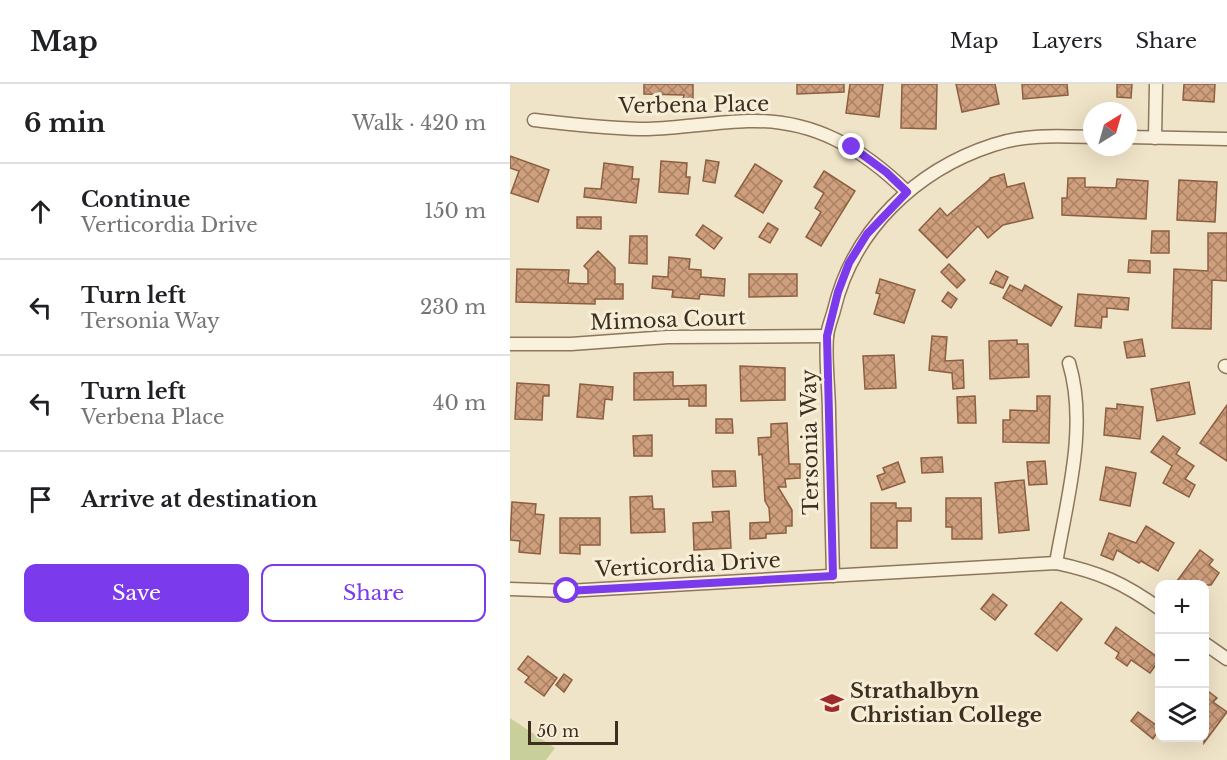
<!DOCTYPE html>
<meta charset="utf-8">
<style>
:root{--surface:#fff;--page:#f6f6f6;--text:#202124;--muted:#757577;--line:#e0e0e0;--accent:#7c3aed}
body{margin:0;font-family:"Libre Baskerville",serif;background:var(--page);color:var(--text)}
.controls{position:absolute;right:18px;bottom:18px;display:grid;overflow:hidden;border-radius:12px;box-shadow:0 6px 24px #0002}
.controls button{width:54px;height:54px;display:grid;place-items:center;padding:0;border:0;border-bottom:2px solid var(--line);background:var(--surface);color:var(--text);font:30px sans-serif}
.compass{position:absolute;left:573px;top:18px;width:54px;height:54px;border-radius:50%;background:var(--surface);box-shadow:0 6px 24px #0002;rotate:37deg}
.scale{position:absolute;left:18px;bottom:15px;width:90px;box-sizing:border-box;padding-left:6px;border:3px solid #3d2e20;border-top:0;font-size:16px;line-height:21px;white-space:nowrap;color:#3d2e20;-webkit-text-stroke:4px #f7eed8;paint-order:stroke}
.stop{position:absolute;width:18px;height:18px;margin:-14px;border:4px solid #7c3aed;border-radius:50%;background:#fff}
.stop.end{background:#7c3aed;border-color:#fff;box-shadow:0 2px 6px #0008}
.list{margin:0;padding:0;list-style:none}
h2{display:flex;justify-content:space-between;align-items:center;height:78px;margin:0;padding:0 24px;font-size:26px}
h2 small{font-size:20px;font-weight:400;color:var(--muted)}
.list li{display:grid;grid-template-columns:39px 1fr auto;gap:18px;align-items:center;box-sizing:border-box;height:96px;padding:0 24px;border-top:2px solid var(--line)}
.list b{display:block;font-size:22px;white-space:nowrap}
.list p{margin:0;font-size:20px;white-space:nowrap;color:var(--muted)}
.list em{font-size:20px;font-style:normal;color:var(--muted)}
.actions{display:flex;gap:12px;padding:18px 24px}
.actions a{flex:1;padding:14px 0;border:2px solid var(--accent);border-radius:12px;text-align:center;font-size:21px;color:var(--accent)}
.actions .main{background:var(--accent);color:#fff}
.icon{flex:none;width:33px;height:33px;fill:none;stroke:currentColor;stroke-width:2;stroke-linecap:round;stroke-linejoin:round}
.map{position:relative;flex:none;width:717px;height:676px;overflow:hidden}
header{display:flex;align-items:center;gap:36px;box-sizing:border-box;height:84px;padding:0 30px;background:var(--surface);border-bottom:2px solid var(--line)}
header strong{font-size:28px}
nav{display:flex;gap:33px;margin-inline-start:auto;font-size:21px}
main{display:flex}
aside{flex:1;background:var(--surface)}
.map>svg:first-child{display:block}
.garden{fill:#c9cf9b}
.building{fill:url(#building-cross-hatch);stroke:#8d5f41;stroke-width:1.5}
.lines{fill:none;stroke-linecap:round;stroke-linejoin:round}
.minor-casing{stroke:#8d765c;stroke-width:15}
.minor{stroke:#faf1dc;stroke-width:12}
.route{stroke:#7c3aed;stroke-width:8}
.labels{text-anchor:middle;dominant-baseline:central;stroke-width:6;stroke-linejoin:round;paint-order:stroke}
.street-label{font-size:21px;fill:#3d2e20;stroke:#f7eed8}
.poi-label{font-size:21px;font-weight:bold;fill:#3d2e20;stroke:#f7eed8;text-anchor:start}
</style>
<header>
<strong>Map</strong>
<nav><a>Map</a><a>Layers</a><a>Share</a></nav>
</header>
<main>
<aside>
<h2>6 min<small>Walk · 420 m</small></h2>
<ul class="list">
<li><svg class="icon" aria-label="ahead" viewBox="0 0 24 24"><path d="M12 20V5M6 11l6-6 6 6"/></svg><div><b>Continue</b><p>Verticordia Drive</p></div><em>150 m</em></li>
<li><svg class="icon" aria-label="left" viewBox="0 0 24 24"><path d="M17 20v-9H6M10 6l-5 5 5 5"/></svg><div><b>Turn left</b><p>Tersonia Way</p></div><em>230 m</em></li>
<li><svg class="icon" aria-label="left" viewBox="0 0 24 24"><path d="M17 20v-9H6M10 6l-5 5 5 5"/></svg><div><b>Turn left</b><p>Verbena Place</p></div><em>40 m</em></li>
<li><svg class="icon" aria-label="arrive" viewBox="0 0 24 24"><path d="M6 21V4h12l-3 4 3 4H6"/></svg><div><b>Arrive at destination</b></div></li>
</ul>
<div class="actions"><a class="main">Save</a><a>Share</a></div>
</aside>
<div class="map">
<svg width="717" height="676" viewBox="0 0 717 676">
<defs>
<pattern id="building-cross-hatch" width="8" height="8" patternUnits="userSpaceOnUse" patternTransform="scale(1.5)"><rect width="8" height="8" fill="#cf9f7d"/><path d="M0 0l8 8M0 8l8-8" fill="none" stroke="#a98266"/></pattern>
</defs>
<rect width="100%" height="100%" fill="#f0e4c8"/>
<polygon class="garden" points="0,634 45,664 36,676 0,676"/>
<g class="building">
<polygon points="134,0 183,0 183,16 173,16 174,11 134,10"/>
<polygon points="287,0 334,0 334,8 287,10"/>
<polygon points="340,0 373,0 369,33 336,29"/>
<polygon points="392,0 427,0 426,45 391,44"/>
<polygon points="446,0 485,0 489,20 452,28"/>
<polygon points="512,0 557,0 558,11 513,15"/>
<polygon points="607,0 622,0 621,14 607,13"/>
<polygon points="674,0 705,0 704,18 673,16"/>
<polygon points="0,72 39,86 28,118 1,109 9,87 0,84"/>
<polygon points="196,76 209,78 205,99 193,97"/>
<polygon points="151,77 177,79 176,93 180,93 178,110 149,108"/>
<polygon points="94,79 123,83 122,95 129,95 126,119 74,113 75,104 91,105"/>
<polygon points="245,80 272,97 253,129 225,112"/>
<polygon points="314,87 345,107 311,162 296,153 311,128 305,124 314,109 304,103"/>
<polygon points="494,90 497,103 514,99 523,134 493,141 478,154 468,142 437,174 409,146 430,124 437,132 480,95 480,94"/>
<polygon points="558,94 575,94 575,103 606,104 607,95 638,97 636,135 552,131 552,114 557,114"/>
<polygon points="669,96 707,98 705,138 667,136"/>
<polygon points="67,133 91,133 91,145 67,144"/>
<polygon points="258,139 268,145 260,159 249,153"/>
<polygon points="193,141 212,154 204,165 186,151"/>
<polygon points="642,147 659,147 659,169 641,169"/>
<polygon points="698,149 717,149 717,197 702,196 701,245 662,244 664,185 698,187"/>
<polygon points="120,152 137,152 137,180 119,179"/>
<polygon points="88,167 105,184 105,200 113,200 113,215 85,215 85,220 6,218 7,185 59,186 58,199 78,200 78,186 74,182"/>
<polygon points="159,173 180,175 179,185 191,186 191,193 215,195 214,212 190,210 189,215 162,213 163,206 142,204 143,192 158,193"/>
<polygon points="619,176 640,177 640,189 618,188"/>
<polygon points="439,180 455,196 447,204 431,188"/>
<polygon points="486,187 498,193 493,204 480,199"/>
<polygon points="239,190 287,190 287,212 239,213"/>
<polygon points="370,195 405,206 394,239 364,230 370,210 366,209"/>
<polygon points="500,201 512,207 515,201 552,223 541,242 493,214"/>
<polygon points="438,208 447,215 441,224 432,217"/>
<polygon points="568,210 619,214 618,226 597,224 597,233 592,233 591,244 565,242"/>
<polygon points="422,252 437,253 435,277 453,276 454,304 443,305 442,289 419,286"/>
<polygon points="632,255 635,272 617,274 614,258"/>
<polygon points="507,256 507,260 518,260 519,293 480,295 479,257"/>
<polygon points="384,271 386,304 355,305 353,272"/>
<polygon points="230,282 275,284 275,316 231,317"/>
<polygon points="163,288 163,302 196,301 196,322 179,322 179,315 124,316 124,289"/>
<polygon points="679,298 685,330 647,337 641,305"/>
<polygon points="7,299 39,301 39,312 33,312 32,336 5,335"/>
<polygon points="70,300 103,303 102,316 95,315 93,335 67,333"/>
<polygon points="465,312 466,339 448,339 447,313"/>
<polygon points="527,312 540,312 539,359 493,358 493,336 500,336 500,326 527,327"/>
<polygon points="607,320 633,323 630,355 594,351 596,324 607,325"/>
<polygon points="717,321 717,377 690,359"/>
<polygon points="206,335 222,335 223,349 206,349"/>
<polygon points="277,339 279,380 290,380 290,394 275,395 276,403 268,403 282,426 282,442 276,442 276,449 256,450 256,454 240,455 240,439 260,438 259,424 255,417 252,370 249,371 248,354 261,353 261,340"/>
<polygon points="142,351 142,372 124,372 123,352"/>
<polygon points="653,352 670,364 666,370 684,382 675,395 685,401 679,413 653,399 662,382 641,368"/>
<polygon points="432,373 433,388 412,389 411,374"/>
<polygon points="535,377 537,400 519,401 517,378"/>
<polygon points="388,378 395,398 372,406 367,392 375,389 373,384"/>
<polygon points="596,383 626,389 620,422 590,416"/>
<polygon points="202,387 225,387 226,402 203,403"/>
<polygon points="514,396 519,446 489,449 485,399"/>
<polygon points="142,412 143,425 154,425 155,448 121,449 120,413"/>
<polygon points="436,414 471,414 472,455 442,455 442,443 436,443"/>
<polygon points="2,418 26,420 25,430 34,431 30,470 9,468 10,457 0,456"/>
<polygon points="361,419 386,419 386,424 401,424 401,437 387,437 387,464 361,464"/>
<polygon points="219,427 221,464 184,466 183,439 203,438 202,428"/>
<polygon points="50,434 90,434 90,461 70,461 70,470 50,469"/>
<polygon points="636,442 664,459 648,487 631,477 629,479 607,466 603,476 591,471 599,449 626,459"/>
<polygon points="690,466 703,476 699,481 709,489 701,501 664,501"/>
<polygon points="483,510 497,521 485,536 471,525"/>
<polygon points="551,518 572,535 547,567 525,550"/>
<polygon points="606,543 650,575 640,589 621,576 617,582 606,574 609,569 595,559"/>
<polygon points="18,572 47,594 34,612 15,598 19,593 8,585"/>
<polygon points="54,590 62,596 54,608 46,601"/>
<polygon points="694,604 707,614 703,618 717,628 694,659"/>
<polygon points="628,628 650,644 643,655 621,637"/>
</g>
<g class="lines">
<g class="minor-casing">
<g id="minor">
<path d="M24,36C61,40 100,45 138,45C171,44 205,38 238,37C303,35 352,64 397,108"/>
<polyline points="618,53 717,55"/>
<polyline points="645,54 646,0"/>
<polyline points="0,260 61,260 158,253 317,252"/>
<polyline points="715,282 717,283"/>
<path d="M546,479C557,415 578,342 559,279"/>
<path d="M323,492C322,438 320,384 319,329C319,304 315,277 317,252C318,243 322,234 324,226C343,146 406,86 483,61C515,50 549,52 582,53"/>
<path d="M0,505L57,507L546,479C589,488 614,499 650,525"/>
<polyline points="694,559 717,575"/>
</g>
</g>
<use href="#minor" class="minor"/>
</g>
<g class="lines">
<polyline class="route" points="57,507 323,492 317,252 328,208 339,179 357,150 397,108 376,88 342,63"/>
</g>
<defs>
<g id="school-bare" transform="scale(1.8)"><path d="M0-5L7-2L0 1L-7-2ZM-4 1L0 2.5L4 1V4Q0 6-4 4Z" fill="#9e2a2b" stroke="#f7eed8" stroke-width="2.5" paint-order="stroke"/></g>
</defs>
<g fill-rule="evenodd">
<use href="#school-bare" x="322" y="619"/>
</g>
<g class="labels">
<g class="street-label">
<text transform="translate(184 21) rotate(-1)">Verbena Place</text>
<text transform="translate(158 236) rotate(-2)">Mimosa Court</text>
<text transform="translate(300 358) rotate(-91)">Tersonia Way</text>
<text transform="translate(178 481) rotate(-3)">Verticordia Drive</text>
</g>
<g class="poi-label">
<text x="340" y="607">Strathalbyn<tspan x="340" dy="24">Christian College</tspan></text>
</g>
</g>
</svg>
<div class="controls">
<button>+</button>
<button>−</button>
<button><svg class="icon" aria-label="layers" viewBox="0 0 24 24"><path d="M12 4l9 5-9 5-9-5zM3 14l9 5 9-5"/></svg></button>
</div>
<svg class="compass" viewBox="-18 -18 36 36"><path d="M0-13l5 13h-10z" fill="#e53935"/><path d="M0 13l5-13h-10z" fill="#757577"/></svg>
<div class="scale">50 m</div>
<div class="stop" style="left:57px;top:507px"></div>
<div class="stop end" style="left:342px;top:63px"></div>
</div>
</main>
